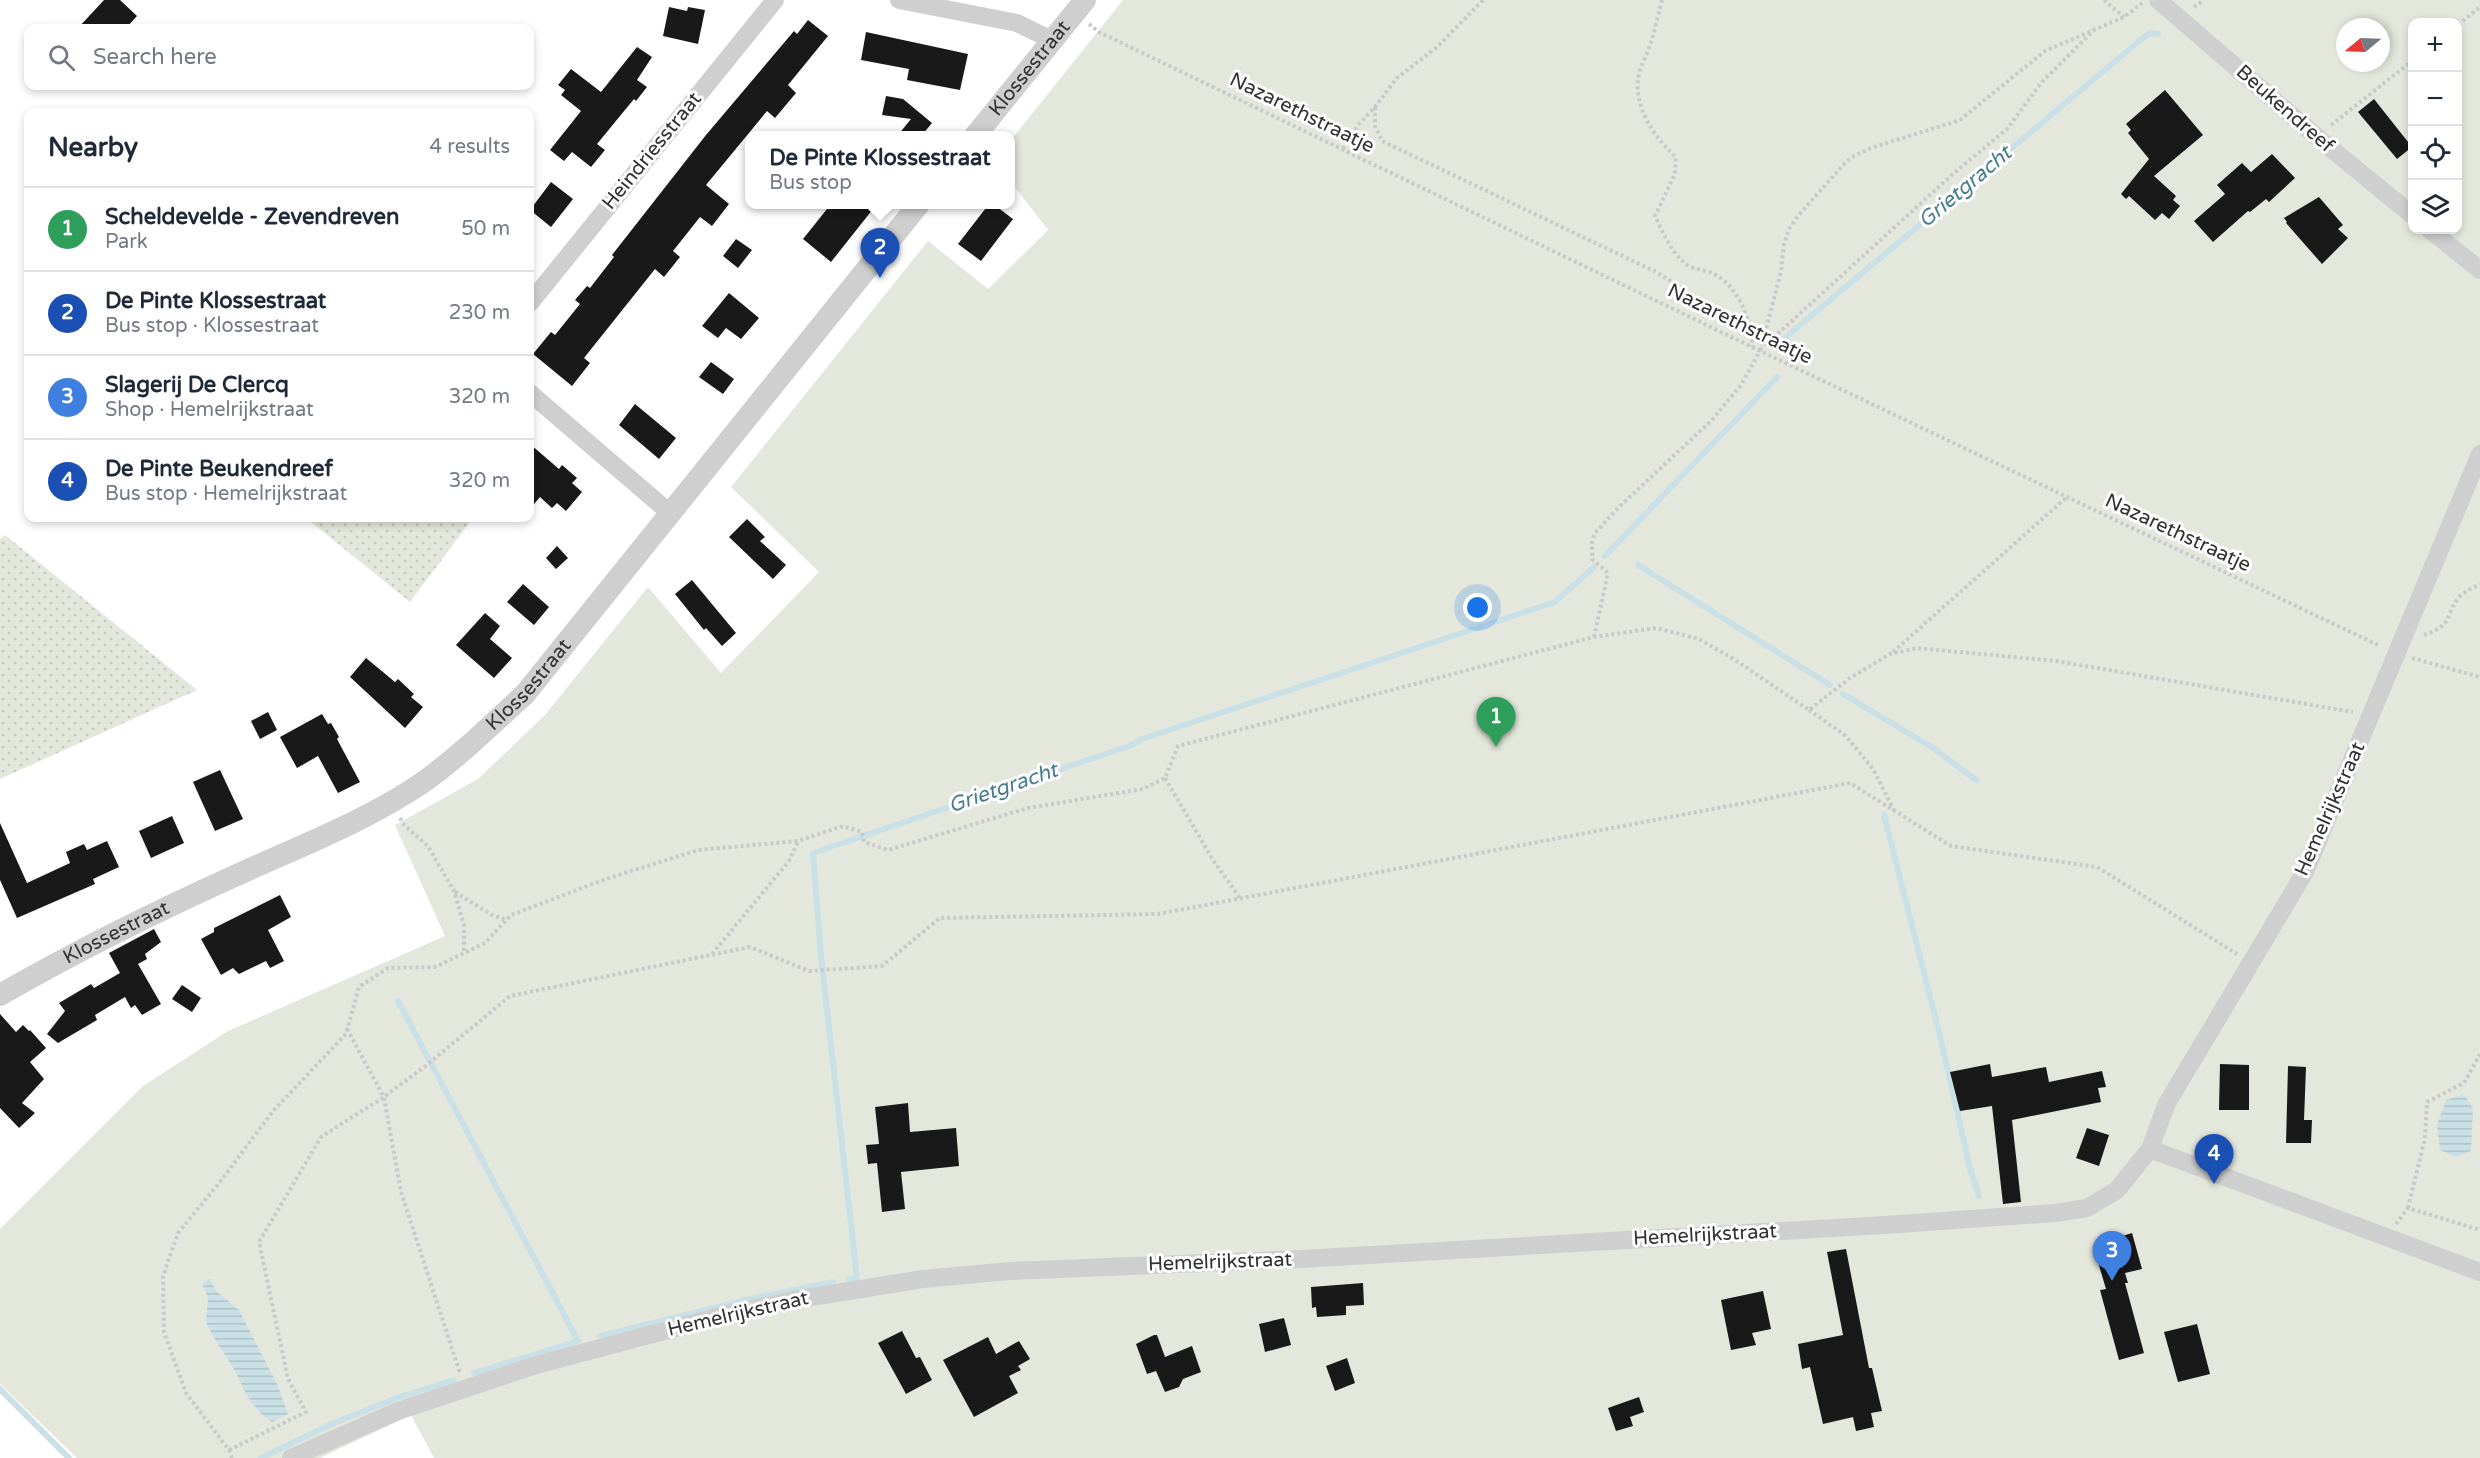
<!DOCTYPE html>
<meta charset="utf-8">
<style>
:root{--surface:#fff;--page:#f2f2f3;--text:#1f2937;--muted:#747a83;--line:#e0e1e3;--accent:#db2777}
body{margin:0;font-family:"Varela Round",sans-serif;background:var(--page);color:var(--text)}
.controls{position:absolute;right:18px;top:18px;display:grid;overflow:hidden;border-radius:12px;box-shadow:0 3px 9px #0003}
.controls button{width:54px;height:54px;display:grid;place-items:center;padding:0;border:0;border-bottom:2px solid var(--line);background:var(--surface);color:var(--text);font:30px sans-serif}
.compass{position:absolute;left:2336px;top:18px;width:54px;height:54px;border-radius:50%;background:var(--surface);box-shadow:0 3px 9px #0003;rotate:251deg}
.you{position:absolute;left:1478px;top:608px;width:21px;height:21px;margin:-15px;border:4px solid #fff;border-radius:50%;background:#1a73e8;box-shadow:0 0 0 9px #1a73e833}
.badge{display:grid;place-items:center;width:39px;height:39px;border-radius:50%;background:var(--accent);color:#fff;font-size:20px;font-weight:700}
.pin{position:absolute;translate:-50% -50px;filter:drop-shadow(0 2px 3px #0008)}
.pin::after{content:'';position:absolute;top:32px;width:21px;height:18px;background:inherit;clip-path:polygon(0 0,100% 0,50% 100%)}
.popup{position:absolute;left:745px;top:131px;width:270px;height:78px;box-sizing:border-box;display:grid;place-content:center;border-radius:12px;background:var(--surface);filter:drop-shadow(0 2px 4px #0005);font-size:20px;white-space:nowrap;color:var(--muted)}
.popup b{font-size:22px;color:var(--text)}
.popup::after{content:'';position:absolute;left:50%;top:100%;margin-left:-12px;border:12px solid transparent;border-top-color:var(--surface)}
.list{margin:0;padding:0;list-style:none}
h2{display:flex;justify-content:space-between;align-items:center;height:78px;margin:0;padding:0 24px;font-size:26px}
h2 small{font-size:20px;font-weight:400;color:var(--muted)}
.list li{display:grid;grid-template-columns:39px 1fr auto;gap:18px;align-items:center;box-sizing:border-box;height:84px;padding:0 24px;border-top:2px solid var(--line)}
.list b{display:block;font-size:22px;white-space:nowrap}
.list p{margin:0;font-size:20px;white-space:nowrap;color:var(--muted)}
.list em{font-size:20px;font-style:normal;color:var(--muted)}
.icon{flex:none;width:33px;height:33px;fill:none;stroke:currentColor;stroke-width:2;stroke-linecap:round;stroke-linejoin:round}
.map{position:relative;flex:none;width:2480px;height:1458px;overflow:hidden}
.search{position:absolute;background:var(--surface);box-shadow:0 3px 9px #0003;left:24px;top:24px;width:510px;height:66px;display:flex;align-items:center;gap:15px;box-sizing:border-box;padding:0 21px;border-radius:12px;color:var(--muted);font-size:22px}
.panel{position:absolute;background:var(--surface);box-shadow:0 3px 9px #0003;left:24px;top:108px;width:510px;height:414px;border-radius:12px}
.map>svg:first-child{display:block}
.grass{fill:url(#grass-dots)}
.park{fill:#e4e8dc;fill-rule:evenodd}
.water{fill:url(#water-rules)}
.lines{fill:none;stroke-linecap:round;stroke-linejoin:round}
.stream{stroke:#cae0e7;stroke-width:6}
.building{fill:#191919}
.path{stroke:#c9c9c9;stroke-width:4;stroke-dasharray:3 3;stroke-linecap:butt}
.minor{stroke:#cfcfcf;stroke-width:18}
.tertiary{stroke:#cfcfcf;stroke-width:22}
.labels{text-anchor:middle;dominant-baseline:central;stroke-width:6;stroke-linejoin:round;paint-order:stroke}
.street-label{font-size:20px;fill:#323232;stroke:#fff}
.water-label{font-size:21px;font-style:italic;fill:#467c8e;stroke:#fff}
</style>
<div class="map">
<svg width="2480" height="1458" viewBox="0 0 2480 1458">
<defs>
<pattern id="grass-dots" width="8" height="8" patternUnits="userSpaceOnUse" patternTransform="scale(1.5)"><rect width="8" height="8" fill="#e4e8dc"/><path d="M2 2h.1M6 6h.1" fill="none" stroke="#c4c7bd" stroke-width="1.8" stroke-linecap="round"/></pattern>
<pattern id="water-rules" width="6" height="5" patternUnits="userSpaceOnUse" patternTransform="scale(1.5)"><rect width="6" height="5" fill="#cae0e7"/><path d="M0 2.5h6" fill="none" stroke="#aec1c7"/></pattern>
</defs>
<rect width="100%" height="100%" fill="#fff"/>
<g class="grass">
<polygon points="306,518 473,518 410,602"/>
<polygon points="5,535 197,690 0,779 0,539"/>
</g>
<path class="park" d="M1123,0H2480V1458H434L411,1415L320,1458H77L0,1384V1229L143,1086L228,1031L445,936L395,825L478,779L545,715L648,587L721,673L819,572L731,487L928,241L988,289L1048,230L1011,182V140ZM2412,22H2458V230H2412ZM2345,27H2381V63H2345Z"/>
<g class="water">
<polygon points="2464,1094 2473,1109 2471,1151 2456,1157 2440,1150 2437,1125 2446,1100"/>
<polygon points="210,1279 216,1291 239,1310 278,1386 288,1414 272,1422 260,1413 247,1396 235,1371 213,1336 206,1322 208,1297 202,1283"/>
</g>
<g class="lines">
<g class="stream">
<polyline points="1774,347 2149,33 2158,34"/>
<polyline points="1605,556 1777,377"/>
<polyline points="1638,565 1830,685"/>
<polyline points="1843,694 1933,748 1976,780"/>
<polyline points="1884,815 1939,1032 1970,1168 1979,1196"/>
<polyline points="398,1001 578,1341 474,1373"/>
<polyline points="849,1279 857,1278 821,956 813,853 1129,746 1142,739 1555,602 1594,567"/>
<polyline points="600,1336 758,1297 833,1282"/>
<polyline points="0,1389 69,1458"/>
<polyline points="261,1458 334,1423 397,1398 454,1380"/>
</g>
</g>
<g class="building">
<polygon points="104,0 120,0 137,16 126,28 78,28"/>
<polygon points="669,7 687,11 688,7 705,10 698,44 663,36"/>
<polygon points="808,20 828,36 788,85 796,93 775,118 767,111 706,185 729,204 712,226 700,217 673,251 680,257 664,277 655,269 584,358 590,363 572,386 533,354 551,332 555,335 580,304 575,300 587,286 590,288 614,257 612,255 706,135 794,31 797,34"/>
<polygon points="866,32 968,54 960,90 907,80 909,69 861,60"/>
<polygon points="637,47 652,57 637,80 647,87 636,101 634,99 597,144 605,150 591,167 572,152 564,161 550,150 581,111 561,95 565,90 558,85 571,69 601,92"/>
<polygon points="2165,90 2203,135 2154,176 2176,196 2173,200 2180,206 2169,219 2162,213 2155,220 2129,196 2126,199 2121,194 2149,159 2128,133 2131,130 2126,124"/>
<polygon points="886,96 903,99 932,123 922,135 898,135 911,119 882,115"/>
<polygon points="2374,99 2412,147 2397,159 2358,112"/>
<polygon points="2272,154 2295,178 2269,202 2266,199 2250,212 2248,211 2213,242 2194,221 2225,194 2217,185 2242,163 2251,172"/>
<polygon points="551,182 573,199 551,227 530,210"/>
<polygon points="2319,197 2343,225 2338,229 2348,238 2322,264 2286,223 2287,222 2284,218"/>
<polygon points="831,204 877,204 831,262 803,239"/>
<polygon points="989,204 993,204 1013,219 981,261 958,244"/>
<polygon points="736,239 752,250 738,268 723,256"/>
<polygon points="729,293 759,318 741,339 726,328 718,338 702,326"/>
<polygon points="711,362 734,379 723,394 699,377"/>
<polygon points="635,404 676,438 659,459 619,425"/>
<polygon points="530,444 559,469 562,465 577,478 572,483 582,492 566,511 557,503 552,508 540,497 530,509"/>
<polygon points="747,519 765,537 760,541 786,565 773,579 729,537"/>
<polygon points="557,546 568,558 556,569 546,558"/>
<polygon points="692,580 736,633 722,646 706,628 704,630 675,594"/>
<polygon points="523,584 549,607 534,625 507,602"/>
<polygon points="485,613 500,626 490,639 512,658 494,678 456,645"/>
<polygon points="366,658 395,682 398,679 414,694 411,697 423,707 405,728 350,677"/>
<polygon points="268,712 277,730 260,739 251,721"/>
<polygon points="322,714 328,724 331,723 339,737 337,739 360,782 338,793 318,756 297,768 280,737"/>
<polygon points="220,770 243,819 215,831 193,782"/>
<polygon points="172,816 184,843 151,858 139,831"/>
<polygon points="0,823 27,883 70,863 66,852 84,844 87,850 107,841 119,867 93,879 95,884 17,918 0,880"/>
<polygon points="280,895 291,917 268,930 284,961 270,968 266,961 239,974 233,968 221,975 201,939 214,932 214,928"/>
<polygon points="154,929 161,942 145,954 147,959 138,964 161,1004 142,1015 135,1005 131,1008 125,997 95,1015 97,1020 58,1043 47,1034 65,1011 59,1003 91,984 94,988 120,973 109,953"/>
<polygon points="182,985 201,998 192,1012 172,999"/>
<polygon points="0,1014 16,1032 23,1025 29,1031 30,1030 46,1048 30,1062 44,1079 22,1103 35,1113 19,1128 0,1108"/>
<polygon points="1990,1064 1992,1077 2046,1067 2049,1082 2102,1071 2106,1087 2098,1088 2101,1102 2012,1120 2021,1202 2003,1204 1992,1106 1960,1111 1950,1072"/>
<polygon points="2220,1064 2249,1065 2249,1110 2219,1110"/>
<polygon points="2288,1066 2306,1067 2304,1120 2312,1120 2311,1143 2286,1143"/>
<polygon points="908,1103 910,1132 956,1128 959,1166 901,1172 905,1209 882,1212 877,1163 868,1164 866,1145 879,1144 875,1107"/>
<polygon points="2087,1128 2109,1135 2099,1166 2076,1158"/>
<polygon points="2132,1233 2142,1269 2125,1273 2128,1283 2125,1283 2144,1353 2119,1360 2100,1290 2106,1289 2098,1262 2107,1259 2103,1242"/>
<polygon points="1846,1249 1869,1368 1872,1368 1882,1411 1871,1413 1874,1427 1856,1431 1853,1417 1823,1424 1810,1367 1802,1369 1798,1344 1843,1335 1827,1252"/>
<polygon points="1363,1283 1364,1305 1346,1306 1346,1315 1317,1317 1316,1307 1312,1308 1311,1287"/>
<polygon points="1763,1291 1771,1329 1752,1333 1756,1345 1731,1350 1721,1300"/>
<polygon points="1284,1318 1291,1345 1265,1352 1259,1324"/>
<polygon points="2197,1324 2210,1374 2178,1382 2164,1332"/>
<polygon points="902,1331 916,1358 920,1357 932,1380 906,1394 878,1343"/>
<polygon points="1154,1335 1157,1335 1165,1357 1192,1346 1201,1372 1183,1379 1179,1387 1165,1392 1156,1371 1147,1374 1136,1344"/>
<polygon points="988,1337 996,1354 1019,1341 1030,1359 1018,1366 1021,1370 1009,1376 1018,1393 974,1417 943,1360"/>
<polygon points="1347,1358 1355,1383 1335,1391 1326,1366"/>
<polygon points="1639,1397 1644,1412 1630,1417 1633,1426 1616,1431 1608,1408"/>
</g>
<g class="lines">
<g class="path">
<path d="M1662,0C1658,15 1655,31 1650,45C1646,57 1639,68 1638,80C1635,110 1655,138 1676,157L1675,174L1655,216C1663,233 1672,255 1689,266C1697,270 1707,270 1716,275C1738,287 1753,323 1752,347"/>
<polyline points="2104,0 2124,17"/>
<polyline points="2194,7 2204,0"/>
<polyline points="1089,24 1099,32 1752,347 2380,646"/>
<polyline points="2458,25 2480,7"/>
<polyline points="1375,107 1375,126 1382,141 1656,272 1751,331"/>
<polyline points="2331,125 2412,61"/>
<polyline points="1343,149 1348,135 1355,131 1358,125 1375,107 1397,78 1437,47 1483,0"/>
<polyline points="1760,350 1954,173 2007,129 2041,83 2094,30"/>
<path d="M2424,635C2454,625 2444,616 2459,597C2464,592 2474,587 2480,584"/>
<polyline points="1594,637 1608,573 1592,559 1592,542 1595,533 1618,508 1712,420 1741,385 1760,351 1781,272 1784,244 1789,229 1798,216 1843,165 1852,157 1871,148 1960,120 2045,51 2124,17 2142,3"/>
<polyline points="1893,652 2067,497"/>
<polyline points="2412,658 2480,677"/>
<polyline points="1809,710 1846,736 1873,769 1894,810"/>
<polyline points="1165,778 1213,860 1240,898"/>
<polyline points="400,818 404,825 428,846 454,891 464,925 464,953"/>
<polyline points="455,892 492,915 506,920"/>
<polyline points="712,954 789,861 798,842"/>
<polyline points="347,1029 384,1097 401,1192 460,1373"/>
<polyline points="2408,1208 2425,1138 2427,1102 2464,1083 2480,1054"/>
<polyline points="2396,1224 2408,1208 2480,1230"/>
<polyline points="229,1450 306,1412 288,1379 259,1242 321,1137 384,1097 428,1064 510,996 750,947 809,971 882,966 940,918 1158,914 1850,783 1951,846 2097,867 2237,954"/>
<polyline points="232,1458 229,1450 186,1393 164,1332 163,1276 178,1233 220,1182 273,1111 346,1034 359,987 388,968 435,967 485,943 511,915 606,879 698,850 798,841 843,826 862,832 864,842 888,850 1028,808 1143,789 1165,778 1178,746 1594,637 1656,628 1699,639 1732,658 1809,710 1850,678 1890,654 1917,648 2056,661 2353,712"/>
</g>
<g class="minor">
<polyline points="899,0 1017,23 1052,40"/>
<polyline points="2158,0 2317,137 2412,215"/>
<polyline points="2430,230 2480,270"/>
<polyline points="530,303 775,0"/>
<polyline points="530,393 670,513"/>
<polyline points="2150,1149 2480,1272"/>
<polyline points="291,1458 398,1411 536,1365 728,1314 793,1300 923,1279 1010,1271 1301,1259 1885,1225 2055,1213 2087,1208 2117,1190 2150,1149 2166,1105 2305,872 2480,454"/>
</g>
<g class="tertiary">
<path id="s1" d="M975,136L1085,0"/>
<path id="s2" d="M0,995C78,950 157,911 239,874C300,846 366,821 422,783C459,757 492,724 525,694L919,204"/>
</g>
</g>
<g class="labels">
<g class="street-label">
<text stroke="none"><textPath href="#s1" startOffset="87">Klossestraat</textPath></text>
<text transform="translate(2285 109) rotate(41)">Beukendreef</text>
<text transform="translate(1302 113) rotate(26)">Nazarethstraatje</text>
<text transform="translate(652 151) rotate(-51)">Heindriesstraat</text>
<text transform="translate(1740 324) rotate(26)">Nazarethstraatje</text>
<text transform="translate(2178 533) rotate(25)">Nazarethstraatje</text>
<text stroke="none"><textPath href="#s2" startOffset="618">Klossestraat</textPath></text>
<text transform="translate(2330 809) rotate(-66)">Hemelrijkstraat</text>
<text stroke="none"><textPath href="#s2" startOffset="132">Klossestraat</textPath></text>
<text transform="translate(1705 1235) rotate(-3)">Hemelrijkstraat</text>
<text transform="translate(1220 1262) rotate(-2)">Hemelrijkstraat</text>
<text transform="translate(738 1314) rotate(-13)">Hemelrijkstraat</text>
</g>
<g class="water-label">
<text transform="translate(1965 187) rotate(-40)">Grietgracht</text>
<text transform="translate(1003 788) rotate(-19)">Grietgracht</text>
</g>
</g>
</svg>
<div class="controls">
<button>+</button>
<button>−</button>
<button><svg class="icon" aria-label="locate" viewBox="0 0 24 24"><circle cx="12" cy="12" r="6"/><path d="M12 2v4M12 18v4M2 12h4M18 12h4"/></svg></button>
<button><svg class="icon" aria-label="layers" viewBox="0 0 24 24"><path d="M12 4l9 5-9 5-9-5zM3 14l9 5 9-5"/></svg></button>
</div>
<svg class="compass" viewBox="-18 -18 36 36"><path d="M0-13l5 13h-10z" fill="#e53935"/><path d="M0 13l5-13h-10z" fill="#747a83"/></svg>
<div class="you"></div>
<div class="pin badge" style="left:1496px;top:747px;background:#2e9e5b">1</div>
<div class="pin badge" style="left:880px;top:278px;background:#1a4fb4">2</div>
<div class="popup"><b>De Pinte Klossestraat</b>Bus stop</div>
<div class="pin badge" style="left:2112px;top:1281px;background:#3f7fe0">3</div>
<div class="pin badge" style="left:2214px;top:1184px;background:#1a4fb4">4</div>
<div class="search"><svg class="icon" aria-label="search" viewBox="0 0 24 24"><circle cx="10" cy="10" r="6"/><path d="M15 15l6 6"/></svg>Search here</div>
<section class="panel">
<h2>Nearby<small>4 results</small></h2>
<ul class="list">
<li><span class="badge" style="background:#2e9e5b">1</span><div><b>Scheldevelde - Zevendreven</b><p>Park</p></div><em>50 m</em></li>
<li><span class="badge" style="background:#1a4fb4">2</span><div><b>De Pinte Klossestraat</b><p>Bus stop · Klossestraat</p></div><em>230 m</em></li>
<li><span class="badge" style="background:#3f7fe0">3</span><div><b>Slagerij De Clercq</b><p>Shop · Hemelrijkstraat</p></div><em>320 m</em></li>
<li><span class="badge" style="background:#1a4fb4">4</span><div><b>De Pinte Beukendreef</b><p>Bus stop · Hemelrijkstraat</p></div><em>320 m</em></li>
</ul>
</section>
</div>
